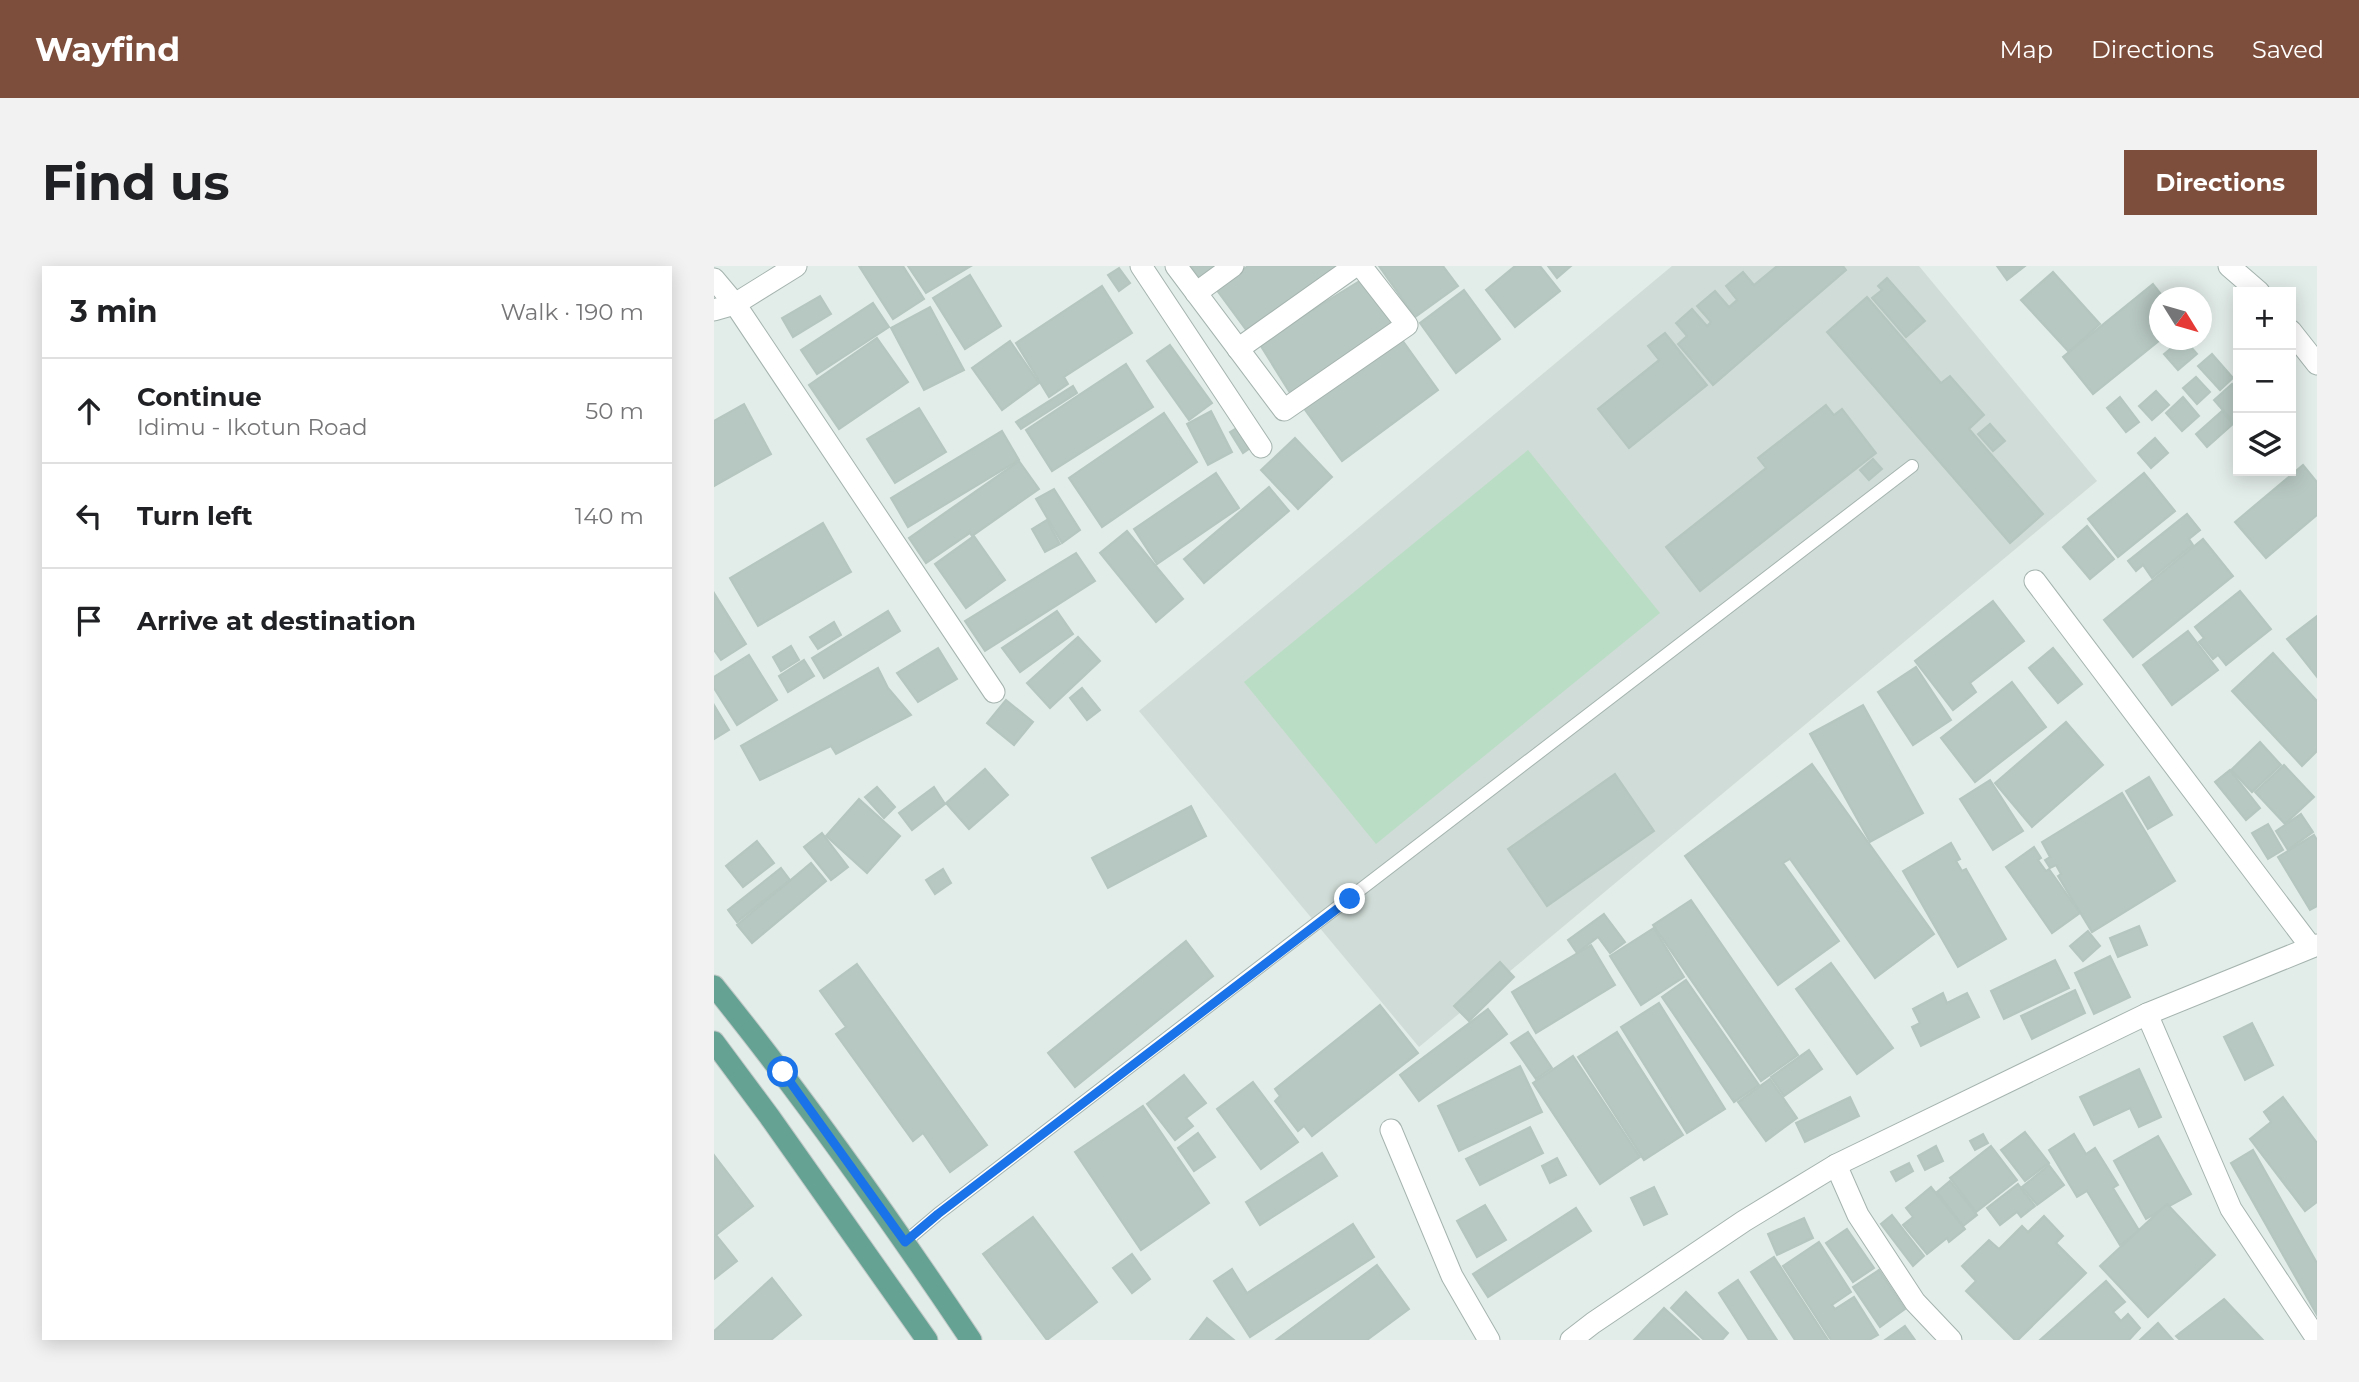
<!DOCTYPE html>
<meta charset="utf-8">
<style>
:root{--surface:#fff;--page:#f2f2f2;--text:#202124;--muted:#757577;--line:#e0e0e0;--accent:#7e4e3c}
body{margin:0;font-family:Montserrat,sans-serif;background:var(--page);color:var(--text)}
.controls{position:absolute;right:21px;top:21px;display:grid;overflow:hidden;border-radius:0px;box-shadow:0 4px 18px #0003}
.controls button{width:63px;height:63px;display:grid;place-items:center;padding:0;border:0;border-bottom:2px solid var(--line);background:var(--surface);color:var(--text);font:35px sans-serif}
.compass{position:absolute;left:1435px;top:21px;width:63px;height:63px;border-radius:50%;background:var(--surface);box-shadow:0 4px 18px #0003;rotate:127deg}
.stop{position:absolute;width:21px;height:21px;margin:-16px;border:5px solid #1a73e8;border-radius:50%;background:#fff}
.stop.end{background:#1a73e8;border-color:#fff;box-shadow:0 2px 7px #0008}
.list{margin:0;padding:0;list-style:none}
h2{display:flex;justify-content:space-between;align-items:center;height:91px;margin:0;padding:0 28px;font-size:30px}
h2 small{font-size:23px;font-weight:400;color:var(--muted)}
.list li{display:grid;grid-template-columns:46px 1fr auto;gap:21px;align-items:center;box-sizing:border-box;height:105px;padding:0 28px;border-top:2px solid var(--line)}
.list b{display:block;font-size:26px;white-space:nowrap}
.list p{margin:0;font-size:23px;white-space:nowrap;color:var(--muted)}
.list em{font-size:23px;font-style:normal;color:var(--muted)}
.icon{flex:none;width:38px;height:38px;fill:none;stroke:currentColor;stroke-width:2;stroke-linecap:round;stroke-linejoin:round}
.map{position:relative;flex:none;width:1603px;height:1074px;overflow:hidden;border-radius:0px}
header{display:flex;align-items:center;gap:42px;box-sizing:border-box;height:98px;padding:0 35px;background:var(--accent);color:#fff}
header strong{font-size:33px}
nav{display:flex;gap:38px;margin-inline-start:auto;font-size:24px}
.intro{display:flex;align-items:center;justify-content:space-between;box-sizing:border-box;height:168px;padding:0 42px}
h1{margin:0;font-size:49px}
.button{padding:18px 32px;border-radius:0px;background:var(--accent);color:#fff;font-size:24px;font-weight:700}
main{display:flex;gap:42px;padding:0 42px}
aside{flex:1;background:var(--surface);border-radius:0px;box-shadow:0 4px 18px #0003}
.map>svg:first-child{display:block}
.built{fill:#d0dcd7}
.green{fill:#baddc5}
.building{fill:#b7c7c1;stroke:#b4c6bf;stroke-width:2}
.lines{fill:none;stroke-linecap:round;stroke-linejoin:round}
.service-casing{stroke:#a5b4af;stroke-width:14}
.minor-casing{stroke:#a5b4af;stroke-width:23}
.tertiary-casing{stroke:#a5b4af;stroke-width:23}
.primary-casing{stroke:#c1c9c7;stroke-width:23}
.service{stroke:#fff;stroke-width:12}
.minor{stroke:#fff;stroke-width:21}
.tertiary{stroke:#fff;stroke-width:21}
.primary{stroke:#66a294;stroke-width:21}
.route{stroke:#1a73e8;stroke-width:9}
</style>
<header>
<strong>Wayfind</strong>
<nav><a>Map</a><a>Directions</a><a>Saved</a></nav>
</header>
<div class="intro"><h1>Find us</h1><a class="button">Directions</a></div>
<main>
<aside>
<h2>3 min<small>Walk · 190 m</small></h2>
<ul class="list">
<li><svg class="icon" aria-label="ahead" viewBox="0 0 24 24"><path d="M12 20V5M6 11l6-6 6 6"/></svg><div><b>Continue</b><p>Idimu - Ikotun Road</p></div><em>50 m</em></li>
<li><svg class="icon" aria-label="left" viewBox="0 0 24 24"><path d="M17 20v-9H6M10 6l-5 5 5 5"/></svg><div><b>Turn left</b></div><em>140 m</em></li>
<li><svg class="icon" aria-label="arrive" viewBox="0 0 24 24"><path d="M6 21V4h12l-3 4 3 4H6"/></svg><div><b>Arrive at destination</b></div></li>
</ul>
</aside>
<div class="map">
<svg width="1603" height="1074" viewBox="0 0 1603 1074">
<rect width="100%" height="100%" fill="#e2ece8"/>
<polygon class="built" points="958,0 1205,0 1383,215 705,781 425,445"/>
<polygon class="green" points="814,184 946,347 662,578 530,416"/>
<g class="building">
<polygon points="145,0 189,0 210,33 179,53"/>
<polygon points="194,0 257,0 212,27"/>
<polygon points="477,0 504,0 485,13"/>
<polygon points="534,0 630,0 536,69 502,23"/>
<polygon points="665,0 729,0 744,20 701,51"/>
<polygon points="801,0 826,0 846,25 801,61 772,24"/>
<polygon points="834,0 857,0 843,12"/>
<polygon points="1063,0 1129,0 1132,4 999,119 964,78 973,70 962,57 978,43 993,60 997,56 983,40 1001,25 1015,41 1023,34 1012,20 1029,6 1040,19"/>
<polygon points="1283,0 1311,0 1293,14"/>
<polygon points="405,2 416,17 405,25 394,9"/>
<polygon points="1339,6 1386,58 1355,86 1307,34"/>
<polygon points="256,9 287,60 251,83 219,32"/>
<polygon points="652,11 683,61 576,127 545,77"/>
<polygon points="1173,12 1211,55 1192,71 1158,32 1168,24 1164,20"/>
<polygon points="1439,18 1450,32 1446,32 1446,74 1379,128 1349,91"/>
<polygon points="388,20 418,67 350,111 354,118 335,131 302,77"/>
<polygon points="750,24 786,73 742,107 706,57"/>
<polygon points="106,30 117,48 79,71 68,52"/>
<polygon points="1153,31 1227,117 1236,110 1270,149 1255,163 1329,248 1296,277 1113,66"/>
<polygon points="159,37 175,61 103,108 87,84"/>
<polygon points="216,41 250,104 210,124 177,62"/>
<polygon points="951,67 993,119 915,182 884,143 945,94 934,80"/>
<polygon points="686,71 724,124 628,195 589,141"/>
<polygon points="163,72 194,116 125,163 95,119"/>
<polygon points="1467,74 1471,74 1483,88 1464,104 1450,88"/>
<polygon points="296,75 325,117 288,144 258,102"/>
<polygon points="456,79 498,137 475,154 433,95"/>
<polygon points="1498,88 1519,112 1506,124 1484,100"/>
<polygon points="412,98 439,141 338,205 312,164"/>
<polygon points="1482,111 1496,126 1483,138 1469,122"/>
<polygon points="1518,118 1524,125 1524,153 1520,157 1500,134"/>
<polygon points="359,120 363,127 307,163 302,156"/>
<polygon points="1442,125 1455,139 1438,154 1425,140"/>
<polygon points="1406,131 1425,156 1412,166 1393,142"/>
<polygon points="1469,131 1485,150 1468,165 1452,147"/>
<polygon points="30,138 57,188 0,220 0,155"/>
<polygon points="1112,139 1120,149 1128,143 1162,187 986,325 952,281 1052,202 1044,192"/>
<polygon points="205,142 232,186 181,217 153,173"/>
<polygon points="497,145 518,186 494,199 473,158"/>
<polygon points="1508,145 1519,158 1493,181 1482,168"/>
<polygon points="450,147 483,196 388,261 355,212"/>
<polygon points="1276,158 1291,175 1279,185 1264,168"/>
<polygon points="526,160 539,180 529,187 516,166"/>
<polygon points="288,165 305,194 194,261 177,232"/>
<polygon points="581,172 618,211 584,243 547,204"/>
<polygon points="1441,172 1454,187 1437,202 1424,187"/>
<polygon points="1159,193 1168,203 1155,214 1146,204"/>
<polygon points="305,195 325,223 258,270 256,267 212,297 195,272"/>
<polygon points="1589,199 1603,216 1603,249 1552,292 1521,256"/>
<polygon points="502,207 525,242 443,298 420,263"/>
<polygon points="1430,207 1461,245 1404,291 1374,253"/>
<polygon points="555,221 575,245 490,317 470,293"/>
<polygon points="340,223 366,264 348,277 322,233"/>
<polygon points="1473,248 1486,264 1475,273 1479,279 1438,312 1429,299 1422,305 1414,295"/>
<polygon points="333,254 346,278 331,286 318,263"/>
<polygon points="109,257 137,306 44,360 16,312"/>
<polygon points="1373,260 1400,293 1376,313 1349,281"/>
<polygon points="413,265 469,333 442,356 386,287"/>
<polygon points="260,270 291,314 252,342 221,298"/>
<polygon points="1489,273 1519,310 1419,391 1390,354"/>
<polygon points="362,287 381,315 271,385 251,355"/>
<polygon points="1526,325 1557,363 1512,399 1504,389 1499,393 1485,376 1490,372 1481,361"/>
<polygon points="0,327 32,378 7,394 0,384"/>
<polygon points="1279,335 1310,375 1256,417 1262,426 1239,444 1201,395"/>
<polygon points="174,345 186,365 110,412 98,392"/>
<polygon points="343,345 359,368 306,406 288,382"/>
<polygon points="1603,350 1603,411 1573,373"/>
<polygon points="120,356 127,369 104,383 96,371"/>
<polygon points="1474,365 1504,404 1458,439 1429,399"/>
<polygon points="364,371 386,395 336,442 313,417"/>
<polygon points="77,380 85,394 67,405 59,391"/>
<polygon points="224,382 243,413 204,436 183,407"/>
<polygon points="1339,382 1368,418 1344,437 1315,402"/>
<polygon points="1559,387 1603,435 1603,485 1588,500 1518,425"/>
<polygon points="35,389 63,434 23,459 0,422 0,411"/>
<polygon points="90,394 100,410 74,426 65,410"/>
<polygon points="1202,401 1237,454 1199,479 1164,426"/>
<polygon points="164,402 174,422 197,449 122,488 117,480 46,514 27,480"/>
<polygon points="1298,416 1332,461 1261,516 1227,472"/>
<polygon points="368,422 386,444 373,454 356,432"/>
<polygon points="292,434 319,456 300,479 273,457"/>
<polygon points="0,439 15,464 0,473"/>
<polygon points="1149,439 1209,547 1156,576 1096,468"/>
<polygon points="1352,456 1389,499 1318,561 1281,517"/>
<polygon points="1546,476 1567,499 1538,526 1517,504"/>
<polygon points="1098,498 1220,668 1161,712 1076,593 1069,597 1125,675 1064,719 971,590"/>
<polygon points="1570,499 1600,531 1571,558 1541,526"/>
<polygon points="271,503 294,529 255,563 232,537"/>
<polygon points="1516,504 1546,542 1532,554 1501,516"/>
<polygon points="901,508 940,565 833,640 794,583"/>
<polygon points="1435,511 1458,549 1434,563 1412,525"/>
<polygon points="1276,514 1309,565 1279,584 1246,533"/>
<polygon points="163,521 181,541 170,552 151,531"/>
<polygon points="220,521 231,538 198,564 185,547"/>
<polygon points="1408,527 1461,615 1378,666 1344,610 1347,608 1342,599 1336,602 1331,594 1336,591 1328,576"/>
<polygon points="145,533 186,570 153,607 112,570"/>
<polygon points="477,540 492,570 394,622 378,592"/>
<polygon points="1587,548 1599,566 1574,584 1562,565"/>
<polygon points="1554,558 1569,584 1554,593 1538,567"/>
<polygon points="108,567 134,601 117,614 90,581"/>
<polygon points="1600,569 1603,574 1603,640 1596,644 1564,591"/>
<polygon points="43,575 60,597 29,621 12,600"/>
<polygon points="1237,577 1246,593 1242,595 1248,605 1252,603 1292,673 1244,701 1189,605"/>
<polygon points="1320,581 1327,592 1324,594 1332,605 1335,603 1366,647 1338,667 1292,601"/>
<polygon points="97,597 112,615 38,677 23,659"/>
<polygon points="67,602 76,614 23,656 14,644"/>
<polygon points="229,603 237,617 221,628 212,614"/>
<polygon points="977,634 1084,789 1047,815 939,659"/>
<polygon points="890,648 911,676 896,687 884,671 863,687 854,674"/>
<polygon points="1425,660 1433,679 1404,691 1396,672"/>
<polygon points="940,662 970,711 927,739 896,690"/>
<polygon points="1374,665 1386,680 1369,695 1356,680"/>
<polygon points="472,675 499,710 361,821 334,787"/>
<polygon points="877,679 901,719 822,767 798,726"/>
<polygon points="1396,690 1416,731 1380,748 1361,707"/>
<polygon points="1341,694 1355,722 1290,753 1277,725"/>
<polygon points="786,696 800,711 755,755 740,740"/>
<polygon points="1117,697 1179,782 1143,808 1082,723"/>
<polygon points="143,698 273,879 236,906 209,867 199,875 122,768 132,761 106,725"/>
<polygon points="972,714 1045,819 1020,836 948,731"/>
<polygon points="1361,724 1371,747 1318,773 1307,750"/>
<polygon points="1229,727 1233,737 1253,727 1265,751 1207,780 1198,761 1206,757 1199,743"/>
<polygon points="945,737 1011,843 973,867 907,761"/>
<polygon points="666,739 704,787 598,870 590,860 584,865 561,835 566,830 561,823"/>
<polygon points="774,743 793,768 705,835 686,809"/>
<polygon points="1538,757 1559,799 1531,814 1510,771"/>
<polygon points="814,766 838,802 822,813 797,777"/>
<polygon points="903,766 969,869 930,894 864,791"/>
<polygon points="1095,784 1108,803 1070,830 1057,811"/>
<polygon points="859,790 926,891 886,918 819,817"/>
<polygon points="806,800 828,846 745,885 724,840"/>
<polygon points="1425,803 1447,851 1425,861 1416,842 1380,859 1366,831"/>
<polygon points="470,809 492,837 472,852 479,860 461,874 433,838"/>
<polygon points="1056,813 1083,852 1052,875 1024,836"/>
<polygon points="539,816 584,876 547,903 503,843"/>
<polygon points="1136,831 1145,850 1091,876 1082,857"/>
<polygon points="1569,831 1603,877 1603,936 1591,945 1536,873 1557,856 1550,846"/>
<polygon points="429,840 495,937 427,984 361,886"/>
<polygon points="816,861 829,887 766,919 752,893"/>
<polygon points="1311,866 1335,897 1311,915 1287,884"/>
<polygon points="484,867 501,891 480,905 464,882"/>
<polygon points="1269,868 1274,877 1261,884 1256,875"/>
<polygon points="1360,868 1372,888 1381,882 1404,919 1399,922 1426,966 1406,979 1373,925 1363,931 1335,884"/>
<polygon points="1444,870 1477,928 1432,953 1400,895"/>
<polygon points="1222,880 1229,895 1211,904 1204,890"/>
<polygon points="1277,880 1303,914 1262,946 1236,912"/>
<polygon points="1539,884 1603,997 1603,1049 1517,897"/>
<polygon points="608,887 623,910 546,959 532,936"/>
<polygon points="0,889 39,940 2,969 23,995 0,1013"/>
<polygon points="843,892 852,909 836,917 828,900"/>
<polygon points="1195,897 1199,905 1182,915 1177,906"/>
<polygon points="1335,899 1350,919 1323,939 1308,921"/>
<polygon points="1236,915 1263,949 1249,960 1223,926"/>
<polygon points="1304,918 1321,940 1307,951 1303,946 1286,959 1273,942"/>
<polygon points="940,921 953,948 930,959 917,932"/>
<polygon points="1217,921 1251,963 1235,976 1233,972 1213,988 1189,959 1199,951 1192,942"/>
<polygon points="1453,938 1501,989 1434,1051 1386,1000"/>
<polygon points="771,939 792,974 763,991 743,955"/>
<polygon points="862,942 877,965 774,1031 759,1008"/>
<polygon points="1178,949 1210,990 1199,1000 1167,958"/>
<polygon points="1330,950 1349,970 1342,977 1372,1007 1304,1074 1301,1074 1252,1025 1262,1015 1248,1000 1275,974 1285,983 1308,960 1314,966"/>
<polygon points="319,951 383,1036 333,1074 269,988"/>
<polygon points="1090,952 1099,972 1063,989 1054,968"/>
<polygon points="639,958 660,991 536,1071 500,1015 518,1003 533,1027"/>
<polygon points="1133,963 1160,1002 1139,1016 1112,977"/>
<polygon points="1105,976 1137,1026 1118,1039 1121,1043 1140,1031 1164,1069 1155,1074 1117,1074 1069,1000"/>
<polygon points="418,988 436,1013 418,1027 399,1002"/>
<polygon points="1060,991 1114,1074 1081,1074 1037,1006"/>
<polygon points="663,999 695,1043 653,1074 562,1074"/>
<polygon points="1165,1004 1191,1043 1166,1061 1139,1021"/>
<polygon points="58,1012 87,1049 57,1074 0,1074 0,1065"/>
<polygon points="1024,1014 1063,1074 1035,1074 1005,1027"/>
<polygon points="1392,1015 1411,1036 1399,1046 1407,1055 1414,1048 1426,1062 1415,1074 1326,1074"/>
<polygon points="972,1026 1014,1067 1008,1074 990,1074 957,1042"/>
<polygon points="1510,1033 1549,1074 1466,1074 1462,1070"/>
<polygon points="950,1042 985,1074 920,1074"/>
<polygon points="493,1052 520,1074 476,1074"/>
<polygon points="1444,1057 1459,1074 1426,1074"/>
<polygon points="1191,1060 1201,1074 1171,1074"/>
</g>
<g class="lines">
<g class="service-casing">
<polyline id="service" points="191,976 224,948 1198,200"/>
</g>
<g class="minor-casing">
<g id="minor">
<polyline points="427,0 547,181"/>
<polyline points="462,0 570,144 693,59 647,0"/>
<polyline points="1515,0 1545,26"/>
<polyline points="0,13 21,38 280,426"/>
<polyline points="482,27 519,0"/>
<polyline points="0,44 21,38 82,0"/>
<polyline points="1577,65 1603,98"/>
<polyline points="524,83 641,0"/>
<polyline points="1321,315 1597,681"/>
<polyline points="1433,748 1517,943 1603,1073"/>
<polyline points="677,864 738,1010 775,1074"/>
<polyline points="1122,899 1144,949 1201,1036 1237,1074"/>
</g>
</g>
<g class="tertiary-casing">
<polyline id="tertiary" points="857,1074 879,1057 1030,955 1122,899 1433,748 1603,679"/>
</g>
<g class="primary-casing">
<g id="primary">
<path d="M0,720C92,834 176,953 257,1074"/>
<polyline points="0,776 55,850 213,1074"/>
</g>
</g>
<use href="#service" class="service"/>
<use href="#minor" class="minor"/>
<use href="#tertiary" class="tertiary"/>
<use href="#primary" class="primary"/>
</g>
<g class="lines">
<polyline class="route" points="69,806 191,976 224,948 636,633"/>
</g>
</svg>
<div class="controls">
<button>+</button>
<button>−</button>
<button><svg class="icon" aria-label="layers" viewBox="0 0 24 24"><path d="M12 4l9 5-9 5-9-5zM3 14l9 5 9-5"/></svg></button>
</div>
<svg class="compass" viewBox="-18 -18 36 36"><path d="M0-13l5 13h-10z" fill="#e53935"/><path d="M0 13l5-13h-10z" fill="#757577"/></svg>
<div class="stop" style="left:69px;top:806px"></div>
<div class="stop end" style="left:636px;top:633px"></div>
</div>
</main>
